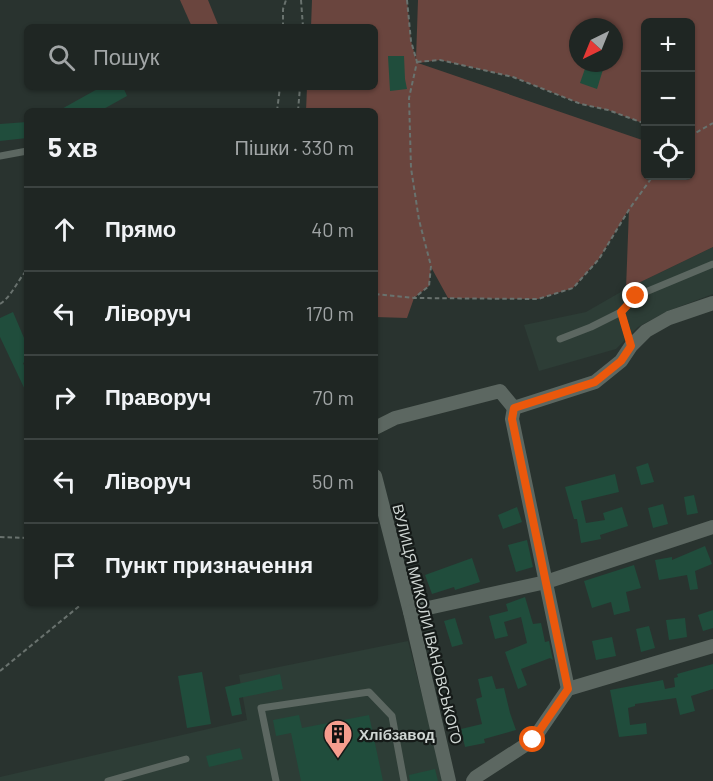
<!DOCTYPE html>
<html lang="uk">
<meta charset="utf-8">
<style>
:root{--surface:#1f2623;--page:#2c3230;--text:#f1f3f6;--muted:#a1a5a6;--line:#3c4341}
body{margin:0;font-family:Barlow,sans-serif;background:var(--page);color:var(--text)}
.controls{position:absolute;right:18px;top:18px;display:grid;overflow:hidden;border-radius:9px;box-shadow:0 2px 4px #0004}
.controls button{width:54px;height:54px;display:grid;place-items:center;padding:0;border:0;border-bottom:2px solid var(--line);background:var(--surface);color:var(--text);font:30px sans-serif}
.compass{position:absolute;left:569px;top:18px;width:54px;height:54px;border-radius:50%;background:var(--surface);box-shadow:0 2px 4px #0004;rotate:223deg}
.stop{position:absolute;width:18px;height:18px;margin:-14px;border:4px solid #ea580c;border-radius:50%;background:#fff}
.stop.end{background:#ea580c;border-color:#fff;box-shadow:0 2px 6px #0008}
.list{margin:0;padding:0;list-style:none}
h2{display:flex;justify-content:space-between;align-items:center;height:78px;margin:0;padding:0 24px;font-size:26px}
h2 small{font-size:20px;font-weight:400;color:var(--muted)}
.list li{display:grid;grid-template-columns:39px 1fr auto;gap:18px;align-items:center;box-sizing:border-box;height:84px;padding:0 24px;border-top:2px solid var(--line)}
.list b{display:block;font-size:22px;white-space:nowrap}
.list em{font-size:20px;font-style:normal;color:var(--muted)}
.icon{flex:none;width:33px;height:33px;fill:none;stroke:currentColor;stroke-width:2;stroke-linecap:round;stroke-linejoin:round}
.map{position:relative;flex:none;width:713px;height:781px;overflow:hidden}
.search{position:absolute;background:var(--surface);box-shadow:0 2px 4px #0004;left:24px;top:24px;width:354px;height:66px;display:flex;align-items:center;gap:15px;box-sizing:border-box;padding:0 21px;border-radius:9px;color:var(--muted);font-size:22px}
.panel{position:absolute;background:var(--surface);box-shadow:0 2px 4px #0004;left:24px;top:108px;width:354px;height:498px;border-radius:9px}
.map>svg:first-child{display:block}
.built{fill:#2d3d36}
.green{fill:#6a453e;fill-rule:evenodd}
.building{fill:#204d3c}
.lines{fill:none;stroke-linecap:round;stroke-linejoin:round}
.path{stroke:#69726e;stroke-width:2;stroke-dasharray:4.5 3;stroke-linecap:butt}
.lane{stroke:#5c6761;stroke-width:7}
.street{stroke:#5c6761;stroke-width:14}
.route{stroke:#ea580c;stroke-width:8}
.labels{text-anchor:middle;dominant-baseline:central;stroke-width:4.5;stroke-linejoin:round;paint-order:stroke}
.street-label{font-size:15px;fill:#cfd6d3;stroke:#151a18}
.poi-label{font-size:15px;font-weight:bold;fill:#cfd6d3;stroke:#151a18;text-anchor:start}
</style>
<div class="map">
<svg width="713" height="781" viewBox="0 0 713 781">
<rect width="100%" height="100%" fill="#29332f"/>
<g class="built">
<polygon points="713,247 713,294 668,311 638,327 616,349 539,371 524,325 586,312 626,289"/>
<polygon points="408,641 444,781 0,781 0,777 247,720 239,675"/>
</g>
<g class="green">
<polygon points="180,0 208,0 219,27 192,27"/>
<path d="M312,0H407L411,41L416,59L418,0H713V247L626,289L629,209L599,259L573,288L538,299L448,298L431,267L429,286L414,298L407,318L375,317V111H306L307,87H375V27H311ZM646,22H690V176H646L645,141L418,63L440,60L513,77L581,104L608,110L645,124ZM578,27H614V63H578Z"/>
</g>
<g class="building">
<polygon points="388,56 404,56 405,79 407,89 390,91"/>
<polygon points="587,63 605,63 597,89 580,83"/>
<polygon points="101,87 123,87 127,96 100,111 58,111"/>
<polygon points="27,122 27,138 0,141 0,124"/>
<polygon points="13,312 27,345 27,361 23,363 27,372 27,394 0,337 0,318"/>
<polygon points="648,463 654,482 641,485 636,467"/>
<polygon points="615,474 619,492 581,501 586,523 605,520 603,513 622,507 628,526 600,535 601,539 581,543 577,519 574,519 565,487"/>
<polygon points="694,495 698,513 687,515 684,497"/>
<polygon points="663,504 668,524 653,528 648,508"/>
<polygon points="517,507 522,522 503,529 498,515"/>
<polygon points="527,540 533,567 516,572 508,545"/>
<polygon points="705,546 712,564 695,571 698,589 690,590 687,575 659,580 655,560 672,557 672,560"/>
<polygon points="472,558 480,582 455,590 454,587 432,594 425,575"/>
<polygon points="634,565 641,588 626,592 630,611 614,615 611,602 592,608 584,581"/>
<polygon points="525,597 533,624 541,623 545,642 549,641 553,660 550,658 521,669 527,685 518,689 505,652 527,643 521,617 504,622 508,636 495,639 489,616 508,611 506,604"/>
<polygon points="713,610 713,628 703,631 698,615"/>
<polygon points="455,618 463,644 452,647 444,621"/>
<polygon points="685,618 687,637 669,640 666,620"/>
<polygon points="649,626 655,648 641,652 636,629"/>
<polygon points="612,637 616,656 596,660 592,641"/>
<polygon points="713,664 713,689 691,696 695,711 680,715 676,698 635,704 635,706 628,708 630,725 646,723 647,734 619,737 610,690 663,680 665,689 675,687 674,678 678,677 677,674"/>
<polygon points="202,672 211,724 187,728 178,676"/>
<polygon points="280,674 283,689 239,698 242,714 232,716 225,687"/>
<polygon points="492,676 496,689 504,688 510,713 516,730 484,739 485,743 465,747 461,729 482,724 476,699 482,697 478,679"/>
<polygon points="299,715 302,728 369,715 383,781 301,781 291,733 276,736 273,720"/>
<polygon points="240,748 243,759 209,767 206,756"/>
<polygon points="435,769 438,781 410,781 409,775"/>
</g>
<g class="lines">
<g class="path">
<polyline points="301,0 303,27"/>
<polyline points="407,0 411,41 417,62 409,98 411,168 419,220 431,266 429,286 414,298"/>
<polyline points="283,27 283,9 286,0"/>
<polyline points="417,62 440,60 513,77 581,104 608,110 646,124"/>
<polyline points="277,111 280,87"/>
<polyline points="298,111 300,87"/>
<polyline points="690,136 713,123"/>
<polyline points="375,294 414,298 538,299 573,288 599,259 630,208 653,176"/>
<path d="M0,304C12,296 17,281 27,270"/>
<polyline points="0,537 27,538"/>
<polyline points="0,671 83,603"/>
</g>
<g class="lane">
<polyline points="0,156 27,151"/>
<polyline points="560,339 591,327 621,312"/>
<polyline points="631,346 621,312 636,296 713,264"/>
<polyline points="108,781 186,759"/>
<polyline points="276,781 261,708 369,692 392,716 404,781"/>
</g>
<g class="street">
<polyline points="514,408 512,419 568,689"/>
<polyline points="375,428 395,418 500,391 514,408 595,382 621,361 631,346 646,331 669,318 713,303"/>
<polyline points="375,476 410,612 449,781"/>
<polyline points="410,612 546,582 713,527"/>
<polyline points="473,781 476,777 533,740 568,689 713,646"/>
</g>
</g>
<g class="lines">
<polyline class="route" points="533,740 568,689 512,419 514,408 595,382 621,361 631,346 621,312 636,296"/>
</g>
<defs>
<g id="building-pin" transform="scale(1.5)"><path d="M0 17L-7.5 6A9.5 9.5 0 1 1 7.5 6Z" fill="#f59d8e" stroke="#151a18"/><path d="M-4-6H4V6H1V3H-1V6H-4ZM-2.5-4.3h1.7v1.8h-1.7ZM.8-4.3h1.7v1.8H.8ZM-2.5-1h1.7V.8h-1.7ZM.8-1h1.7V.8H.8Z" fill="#111"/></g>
</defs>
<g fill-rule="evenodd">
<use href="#building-pin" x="338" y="734"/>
</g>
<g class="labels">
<g class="street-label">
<text transform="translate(428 624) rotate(76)">ВУЛИЦЯ МИКОЛИ ІВАНОВСЬКОГО</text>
</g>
<g class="poi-label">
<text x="359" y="734">Хлібзавод</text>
</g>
</g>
</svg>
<div class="controls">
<button>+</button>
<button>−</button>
<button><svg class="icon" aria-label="locate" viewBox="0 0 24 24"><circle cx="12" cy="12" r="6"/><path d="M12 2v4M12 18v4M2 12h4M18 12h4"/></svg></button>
</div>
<svg class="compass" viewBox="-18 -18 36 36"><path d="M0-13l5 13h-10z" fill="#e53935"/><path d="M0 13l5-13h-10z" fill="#a1a5a6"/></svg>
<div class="stop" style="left:533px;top:740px"></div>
<div class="stop end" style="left:636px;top:296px"></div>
<div class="search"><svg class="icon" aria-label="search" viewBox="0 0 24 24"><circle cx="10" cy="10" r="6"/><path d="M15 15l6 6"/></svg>Пошук</div>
<section class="panel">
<h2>5 хв<small>Пішки · 330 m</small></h2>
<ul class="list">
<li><svg class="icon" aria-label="ahead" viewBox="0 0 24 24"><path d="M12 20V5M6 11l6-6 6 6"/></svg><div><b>Прямо</b></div><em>40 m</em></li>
<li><svg class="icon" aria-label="left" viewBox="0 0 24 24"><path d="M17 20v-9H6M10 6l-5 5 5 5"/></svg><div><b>Ліворуч</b></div><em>170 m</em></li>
<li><svg class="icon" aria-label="right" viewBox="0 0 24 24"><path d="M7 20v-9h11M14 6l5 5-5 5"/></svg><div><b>Праворуч</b></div><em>70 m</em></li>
<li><svg class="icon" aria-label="left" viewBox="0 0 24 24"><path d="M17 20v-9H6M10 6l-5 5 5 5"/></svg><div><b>Ліворуч</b></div><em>50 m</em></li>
<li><svg class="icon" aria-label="arrive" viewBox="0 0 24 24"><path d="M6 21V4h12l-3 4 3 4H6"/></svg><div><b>Пункт призначення</b></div></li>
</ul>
</section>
</div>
